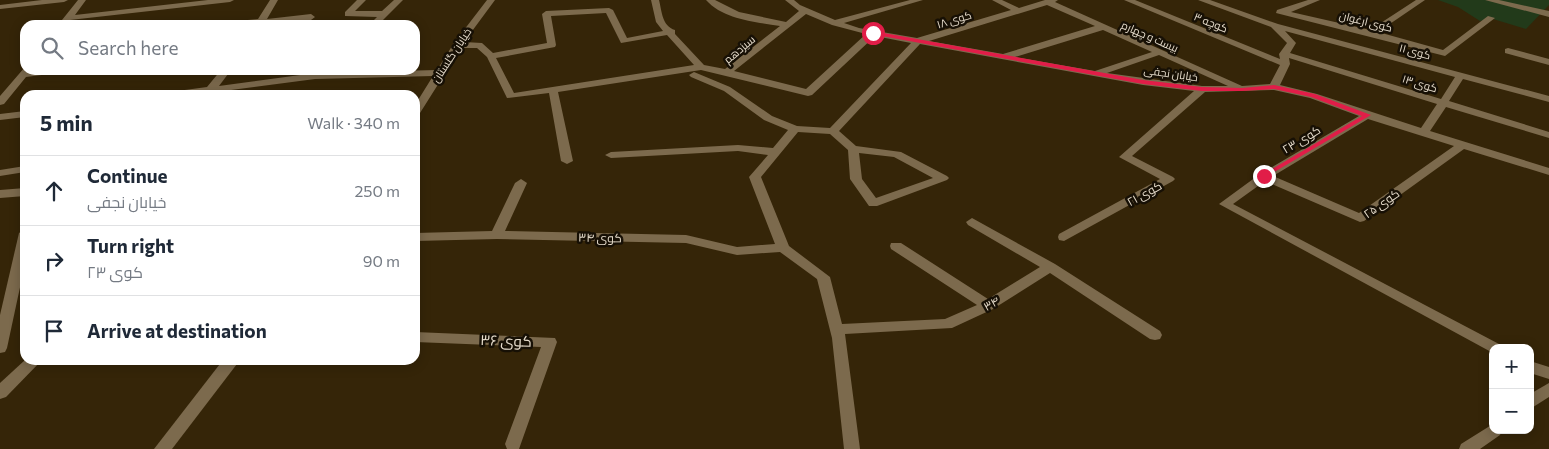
<!DOCTYPE html>
<meta charset="utf-8">
<style>
:root{--surface:#fff;--page:#f6f6f7;--text:#1f2937;--muted:#747a83;--line:#e0e1e3}
body{margin:0;font-family:Commissioner,Cairo,sans-serif;background:var(--page);color:var(--text)}
.controls{position:absolute;right:15px;bottom:15px;display:grid;overflow:hidden;border-radius:10px;box-shadow:0 2px 12px #0003}
.controls button{width:45px;height:45px;display:grid;place-items:center;padding:0;border:0;border-bottom:1px solid var(--line);background:var(--surface);color:var(--text);font:25px sans-serif}
.stop{position:absolute;width:15px;height:15px;margin:-11px;border:4px solid #e11d48;border-radius:50%;background:#fff}
.stop.end{background:#e11d48;border-color:#fff;box-shadow:0 1px 5px #0008}
.list{margin:0;padding:0;list-style:none}
h2{display:flex;justify-content:space-between;align-items:center;height:65px;margin:0;padding:0 20px;font-size:21px}
h2 small{font-size:16px;font-weight:400;color:var(--muted)}
.list li{display:grid;grid-template-columns:32px 1fr auto;gap:15px;align-items:center;box-sizing:border-box;height:70px;padding:0 20px;border-top:1px solid var(--line)}
.list b{display:block;font-size:19px;white-space:nowrap}
.list p{margin:0;font-size:16px;white-space:nowrap;color:var(--muted)}
.list em{font-size:16px;font-style:normal;color:var(--muted)}
.icon{flex:none;width:28px;height:28px;fill:none;stroke:currentColor;stroke-width:2;stroke-linecap:round;stroke-linejoin:round}
.map{position:relative;flex:none;width:1549px;height:449px;overflow:hidden}
.search{position:absolute;background:var(--surface);box-shadow:0 2px 12px #0003;left:20px;top:20px;width:400px;height:55px;display:flex;align-items:center;gap:12px;box-sizing:border-box;padding:0 18px;border-radius:15px;color:var(--muted);font-size:19px}
.panel{position:absolute;background:var(--surface);box-shadow:0 2px 12px #0003;left:20px;top:90px;width:400px;height:275px;border-radius:15px}
.map>svg:first-child{display:block}
.green{fill:#223a1a}
.lines{fill:none;stroke-linecap:round;stroke-linejoin:round}
.minor{fill:#7c6a4d;fill-rule:evenodd}
.route{fill:#e11d48}
.labels{text-anchor:middle;dominant-baseline:central;stroke-width:5;stroke-linejoin:round;paint-order:stroke}
.far-street-label{font-size:11px;fill:#e8dece;stroke:#171005}
.street-label{font-size:12px;fill:#e8dece;stroke:#171005}
.near-street-label{font-size:15px;fill:#e8dece;stroke:#171005}
</style>
<div class="map">
<svg width="1549" height="449" viewBox="0 0 1549 449">
<rect width="100%" height="100%" fill="#352508"/>
<polygon class="green" points="1438,0 1549,0 1549,5 1526,29 1493,19 1480,21 1458,7"/>
<g class="lines">
<g class="minor">
<polygon points="42,0 68,0 64,2 0,9 0,5"/>
<polygon points="78,0 86,0 75,15 208,0 234,0 230,2 70,20 66,25 58,25"/>
<polygon points="270,0 278,0 267,19 311,14 315,17 311,20 263,25 222,25 226,22 258,19"/>
<polygon points="357,0 366,0 355,11 382,11 394,0 403,0 378,25 369,25 377,17 345,16 345,12"/>
<path d="M487,0H495L464,42L482,43L493,53L547,43L542,14L546,11L609,8L613,10L627,38L663,31L656,22L651,0H659C662,12 662,26 675,30V34L704,65L725,69L780,26C756,22 724,20 706,0H715L739,12L786,22L799,11L785,0H794L800,5L835,20L910,0H923L844,23L859,28L917,38L1011,10L992,0H1002L1019,8L1045,0H1058L1055,2L1242,86L1270,84L1280,65L1124,0H1135L1280,59L1279,54L1287,43L1271,27L1198,0H1210L1278,24L1549,96V102L1463,79L1449,101L1549,132V138L1446,107L1430,131L1549,168V175L1464,149L1364,221L1360,222L1265,181L1233,204L1499,344L1501,348H1493V353L1219,204L1260,174L1359,116L1310,98L1274,90L1205,92L1132,156L1173,177L1175,179L1173,181L1064,241L1059,240L1058,237L1059,234L1160,179L1119,157L1194,91L1143,85L920,44L839,131L856,146L901,152L947,176L949,178L947,180L877,206H869L850,179L848,150L830,134L798,132L761,177L789,246L830,277L842,324L945,319L977,305L891,249L890,246L891,243H901L988,299L1040,267L968,225L966,222L972,218L1055,264L1160,331L1162,335L1160,339L1155,340L1150,339L1050,273L993,309L952,328L845,334L860,449H844L832,338L817,279L780,252L737,255L686,243L497,239L415,241V233L492,231L515,183L521,179L527,183L505,231L686,235L737,247L775,244L749,177L768,155L738,151L611,158L605,155L611,152L738,145L773,148L788,130L764,120L724,91L691,77L689,75L694,72L730,87L772,116L797,126L830,128L911,43L875,36L812,95L808,96L701,70L558,92L573,161L567,164L561,161L549,93L507,98L487,57L477,48H461L420,113L415,116V105L433,76L315,79L193,95H165L170,92L207,87L221,70H231L219,86L315,73L437,70L454,43ZM1047,5L1095,26L1003,54L929,41ZM606,13L621,43L667,35L694,65L514,93L496,58L555,47L556,45L551,16ZM806,14L832,25L866,34L806,89L734,71ZM1103,30L1152,52L1095,71L1015,57ZM1285,31L1455,77L1441,99L1290,53L1296,43ZM1159,55L1228,86H1202L1107,73ZM1289,58L1437,104L1421,128L1317,94L1280,85L1290,64ZM1368,119L1454,146L1359,213L1273,176ZM859,153L894,157L933,178L876,198L862,179Z"/>
<polygon points="1308,0 1320,0 1291,12 1370,30 1416,0 1425,0 1378,32 1443,50 1488,16 1495,18 1445,56 1276,13 1277,10"/>
<polygon points="1485,0 1499,0 1549,11 1549,17"/>
<polygon points="1508,48 1549,59 1549,65 1505,53 1505,49"/>
<polygon points="25,67 25,70 62,70 57,73 26,77 4,104 0,105 0,96"/>
<polygon points="25,111 25,117 0,120 0,114"/>
<polygon points="25,166 25,172 0,176 0,170"/>
<polygon points="25,188 25,196 0,198 0,190"/>
<polygon points="25,229 25,264 7,348 5,352 0,353 0,315 19,233"/>
<polygon points="415,332 555,338 557,342 519,449 507,449 505,444 541,347 415,342"/>
<polygon points="25,360 42,360 6,397 0,399 0,383"/>
<polygon points="223,360 240,360 172,449 154,449"/>
<polygon points="1530,361 1549,367 1549,379 1530,373"/>
<polygon points="1549,383 1549,397 1530,409 1530,394"/>
<polygon points="1493,424 1493,430 1502,430 1500,435 1480,449 1459,449 1461,444"/>
</g>
</g>
<polygon class="route" points="873,31 1143,80 1202,87 1242,88 1274,85 1315,94 1371,115 1264,178 1262,178 1262,175 1362,116 1311,97 1274,89 1242,91 1202,91 1143,84 871,34"/>
<g class="labels">
<g class="far-street-label">
<text transform="translate(954 19) rotate(-17)">کوی ۱۸</text>
<text transform="translate(1366 21) rotate(14)">کوی ارغوان</text>
<text transform="translate(1211 22) rotate(22)">کوچه ۳</text>
<text transform="translate(1150 36) rotate(24)">بیست و چهارم</text>
<text transform="translate(739 49) rotate(-40)">سیزدهم</text>
<text transform="translate(1415 51) rotate(15)">کوی ۱۱</text>
<text transform="translate(451 55) rotate(-57)">خیابان گلستان</text>
<text transform="translate(1171 73) rotate(8)">خیابان نجفی</text>
<text transform="translate(1420 83) rotate(17)">کوی ۱۳</text>
</g>
<g class="street-label">
<text transform="translate(1301 139) rotate(-31)">کوی ۲۳</text>
<text transform="translate(1144 193) rotate(-29)">کوی ۲۱</text>
<text transform="translate(1381 203) rotate(-35)">کوی ۲۵</text>
<text transform="translate(600 237) rotate(1)">کوی ۳۴</text>
<text transform="translate(991 303) rotate(-29)">۳۴</text>
</g>
<g class="near-street-label">
<text transform="translate(506 340) rotate(2)">کوی ۳۶</text>
</g>
</g>
</svg>
<div class="controls">
<button>+</button>
<button>−</button>
</div>
<div class="stop" style="left:873px;top:33px"></div>
<div class="stop end" style="left:1264px;top:176px"></div>
<div class="search"><svg class="icon" aria-label="search" viewBox="0 0 24 24"><circle cx="10" cy="10" r="6"/><path d="M15 15l6 6"/></svg>Search here</div>
<section class="panel">
<h2>5 min<small>Walk · 340 m</small></h2>
<ul class="list">
<li><svg class="icon" aria-label="ahead" viewBox="0 0 24 24"><path d="M12 20V5M6 11l6-6 6 6"/></svg><div><b>Continue</b><p>خیابان نجفی</p></div><em>250 m</em></li>
<li><svg class="icon" aria-label="right" viewBox="0 0 24 24"><path d="M7 20v-9h11M14 6l5 5-5 5"/></svg><div><b>Turn right</b><p>کوی ۲۳</p></div><em>90 m</em></li>
<li><svg class="icon" aria-label="arrive" viewBox="0 0 24 24"><path d="M6 21V4h12l-3 4 3 4H6"/></svg><div><b>Arrive at destination</b></div></li>
</ul>
</section>
</div>
